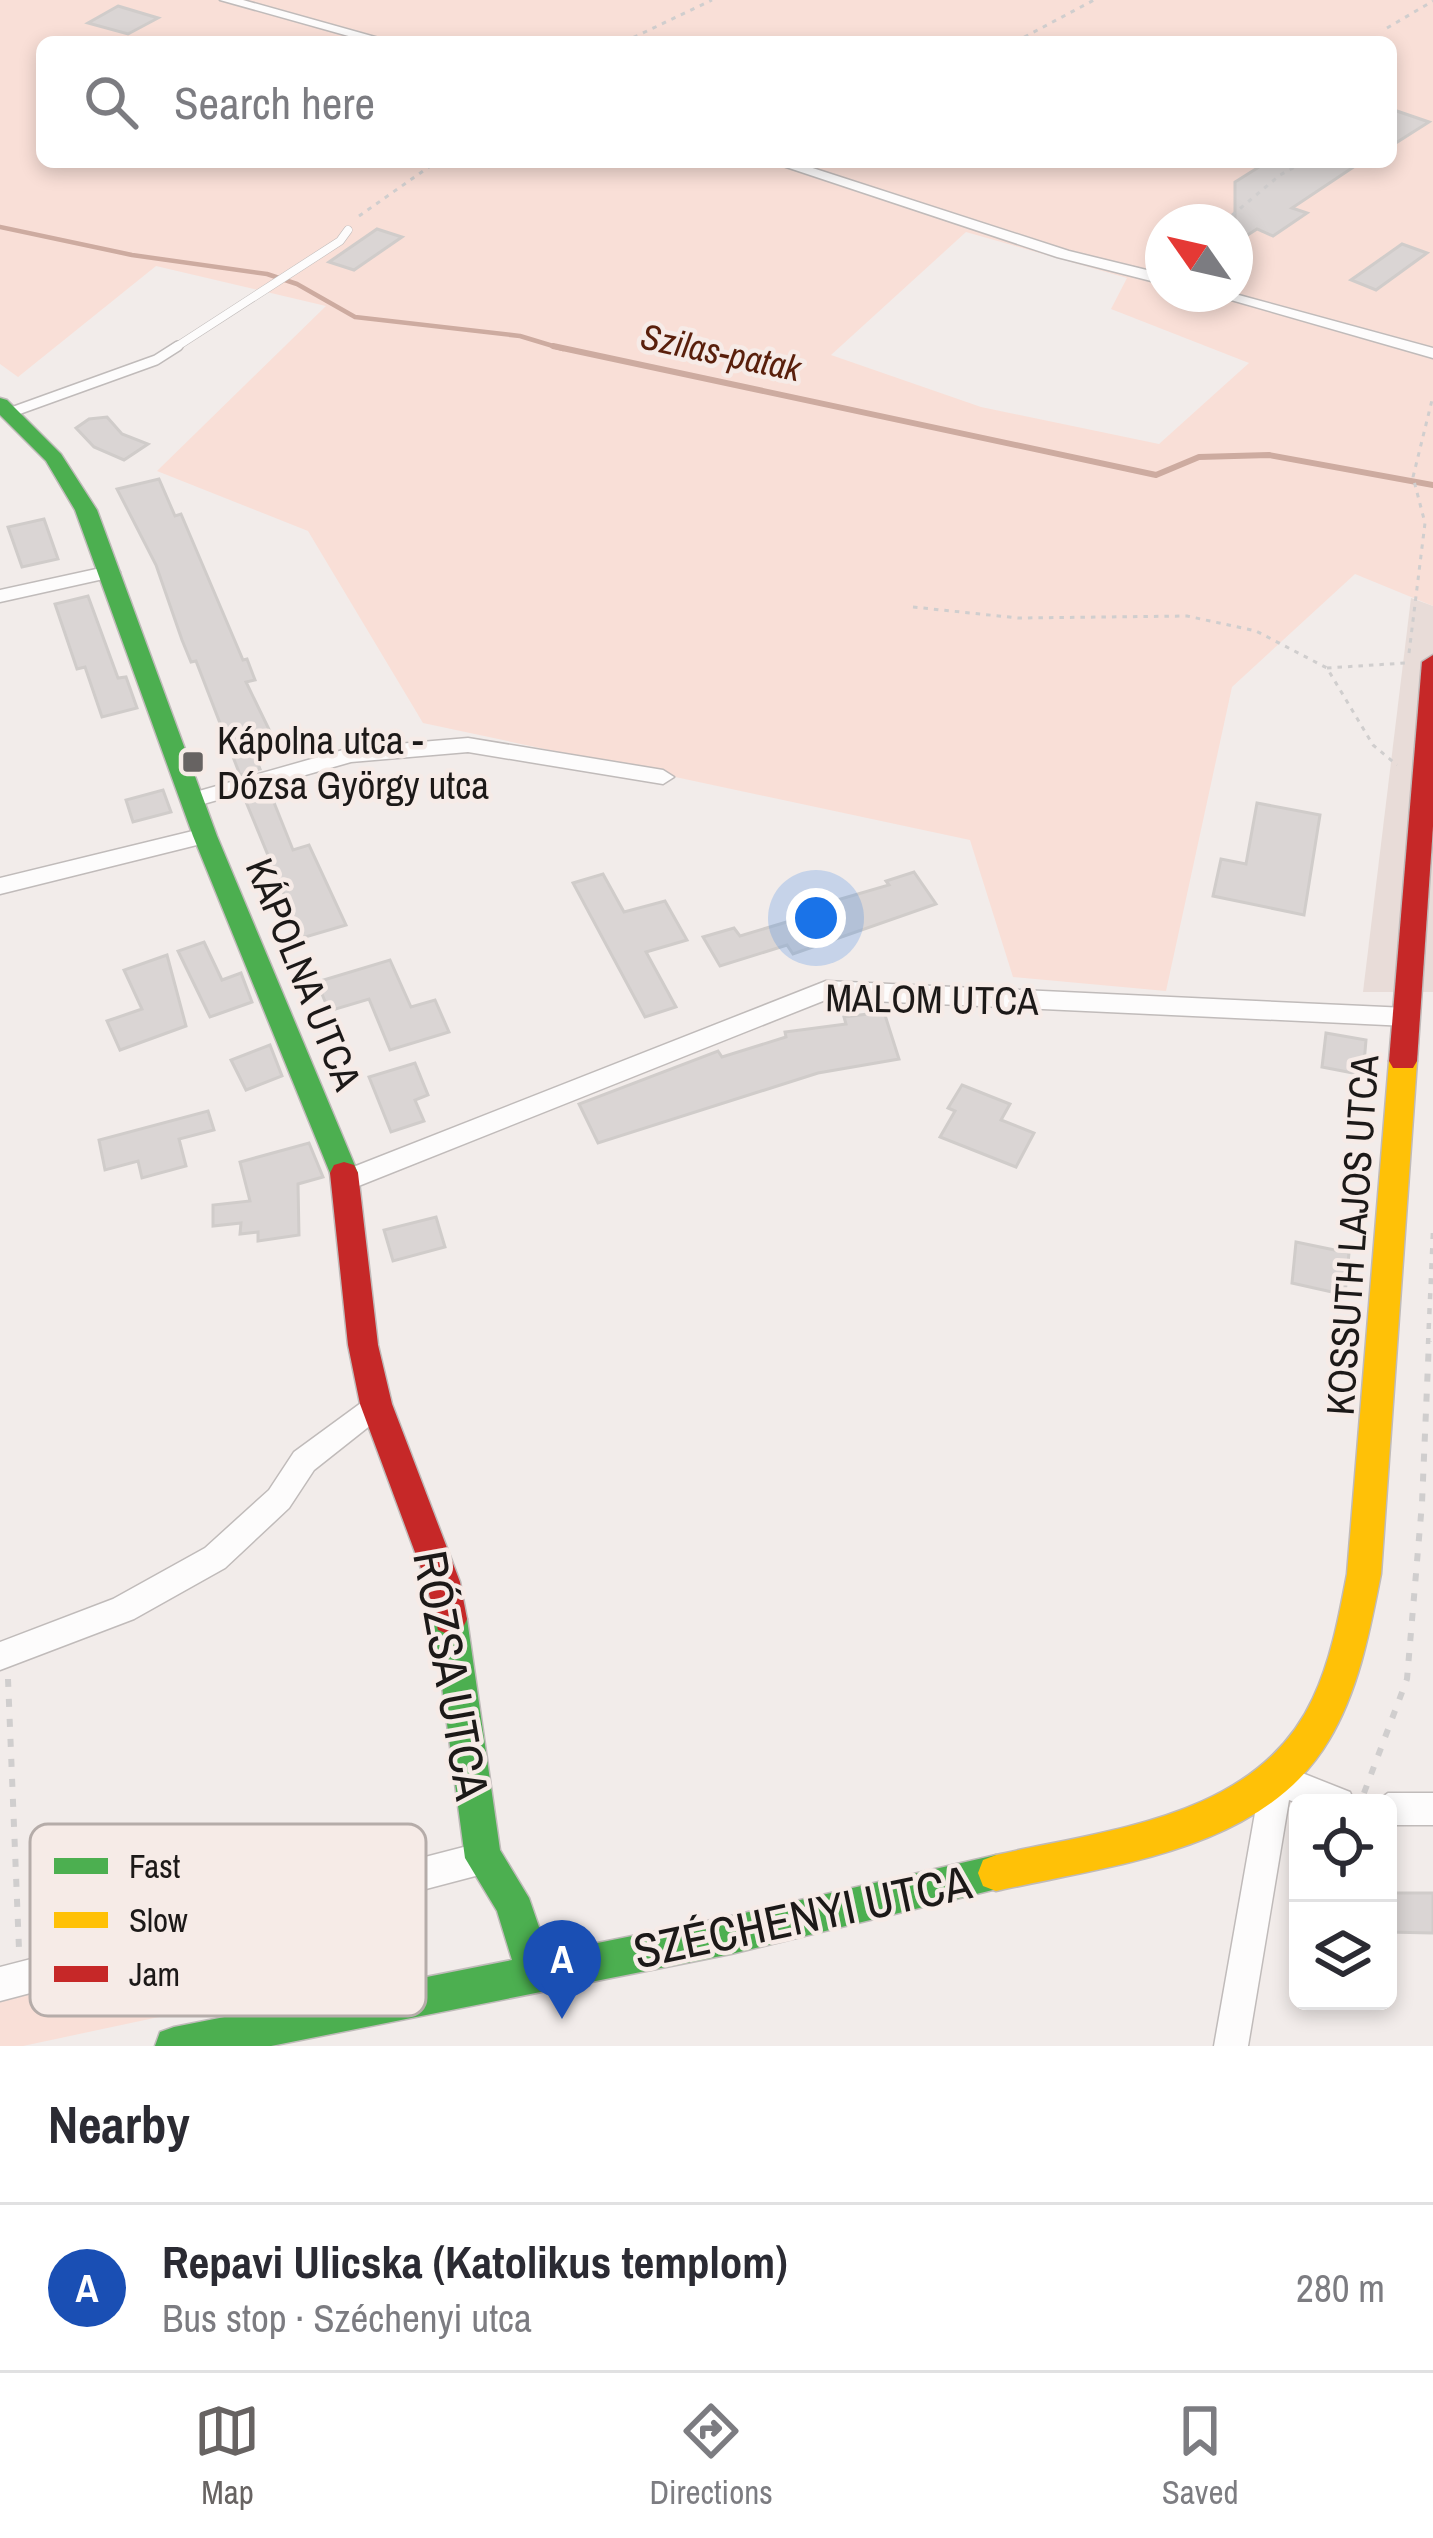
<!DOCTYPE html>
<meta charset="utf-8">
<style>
:root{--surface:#fff;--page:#f2f2f3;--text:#2b2b33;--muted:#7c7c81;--line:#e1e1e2;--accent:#676362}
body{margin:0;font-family:"Archivo Narrow",sans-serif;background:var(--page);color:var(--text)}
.controls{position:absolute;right:36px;bottom:36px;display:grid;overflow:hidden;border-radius:18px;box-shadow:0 6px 18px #0003}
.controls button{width:108px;height:108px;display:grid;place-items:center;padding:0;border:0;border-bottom:3px solid var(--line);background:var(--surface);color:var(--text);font:60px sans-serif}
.compass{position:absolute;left:1145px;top:204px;width:108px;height:108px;border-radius:50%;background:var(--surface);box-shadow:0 6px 18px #0003;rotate:304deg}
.you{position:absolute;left:816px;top:918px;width:42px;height:42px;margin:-30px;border:9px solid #fff;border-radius:50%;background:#1a73e8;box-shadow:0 0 0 18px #1a73e833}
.badge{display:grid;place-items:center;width:78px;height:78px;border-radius:50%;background:var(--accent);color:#fff;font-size:39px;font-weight:700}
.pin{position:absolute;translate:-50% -99px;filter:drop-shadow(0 3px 6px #0008)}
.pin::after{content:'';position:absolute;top:63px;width:42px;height:36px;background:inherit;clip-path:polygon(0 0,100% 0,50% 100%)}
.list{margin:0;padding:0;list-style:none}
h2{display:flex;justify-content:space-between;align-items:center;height:156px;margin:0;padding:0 48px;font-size:51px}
h2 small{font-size:39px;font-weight:400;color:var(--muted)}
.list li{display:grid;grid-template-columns:78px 1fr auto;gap:36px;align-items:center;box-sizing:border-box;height:168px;padding:0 48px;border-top:3px solid var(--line)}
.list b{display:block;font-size:45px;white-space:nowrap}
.list p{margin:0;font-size:39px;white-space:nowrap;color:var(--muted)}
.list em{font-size:39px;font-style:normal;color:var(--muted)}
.icon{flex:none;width:66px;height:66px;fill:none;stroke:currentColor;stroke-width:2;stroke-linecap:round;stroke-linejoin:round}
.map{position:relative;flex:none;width:1433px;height:2046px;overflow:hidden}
.search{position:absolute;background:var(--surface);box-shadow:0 6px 18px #0003;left:36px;right:36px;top:36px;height:132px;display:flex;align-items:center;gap:30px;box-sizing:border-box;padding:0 42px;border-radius:18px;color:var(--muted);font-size:45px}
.sheet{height:324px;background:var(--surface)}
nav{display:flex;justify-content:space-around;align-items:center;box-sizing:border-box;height:168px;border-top:3px solid var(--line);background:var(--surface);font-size:33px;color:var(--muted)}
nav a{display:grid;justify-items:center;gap:6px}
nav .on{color:var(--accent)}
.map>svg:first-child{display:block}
.built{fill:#e8dcd8}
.green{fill:#f9dfd7;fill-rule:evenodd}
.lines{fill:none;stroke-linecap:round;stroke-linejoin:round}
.stream-far1{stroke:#cdaba0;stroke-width:4.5}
.stream{stroke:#cdaba0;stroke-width:6}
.building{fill:#dad5d4;stroke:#d0ccca;stroke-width:3}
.lane-far1-casing{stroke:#c0bbba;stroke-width:9}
.lane-casing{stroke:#c0bbba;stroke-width:12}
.street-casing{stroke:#c0bbba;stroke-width:3}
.fast-casing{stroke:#c0bbba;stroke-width:3}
.slow-casing{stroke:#c0bbba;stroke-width:3}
.jam-casing{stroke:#c0bbba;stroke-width:3}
.path-far2{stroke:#d0cece;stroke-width:3;stroke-dasharray:4.5 6;stroke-linecap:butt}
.path-far1{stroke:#d0cece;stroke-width:4.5;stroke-dasharray:6 9;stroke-linecap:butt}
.path{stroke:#d0cece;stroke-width:6;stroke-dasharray:8 12;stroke-linecap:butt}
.lane-far1{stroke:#fdfcfc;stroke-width:8}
.lane{stroke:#fdfcfc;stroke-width:9}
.street{fill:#fdfcfc;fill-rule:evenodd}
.fast{fill:#4caf50;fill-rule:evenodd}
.slow{fill:#ffc107;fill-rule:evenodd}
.jam{fill:#c62828;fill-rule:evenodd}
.poi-dot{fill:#676362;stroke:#f6ebe7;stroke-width:4.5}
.labels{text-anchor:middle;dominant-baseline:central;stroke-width:9;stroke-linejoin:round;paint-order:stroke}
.far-water-label{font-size:36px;font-style:italic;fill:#591f0b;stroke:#f6ebe7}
.poi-label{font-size:39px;fill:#1c1918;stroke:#f6ebe7;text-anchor:start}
.street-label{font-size:39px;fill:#1c1918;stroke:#f6ebe7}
.near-street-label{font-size:48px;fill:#1c1918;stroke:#f6ebe7}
.key{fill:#f6ebe7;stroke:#b5aca9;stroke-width:3}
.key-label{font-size:33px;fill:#1c1918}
</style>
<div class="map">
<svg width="1433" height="2046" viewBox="0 0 1433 2046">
<rect width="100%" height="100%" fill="#f2ecea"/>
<polygon class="built" points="1411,598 1433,606 1433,992 1363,992"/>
<g class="green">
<path d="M0,0H1433V606L1355,574L1232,687L1166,991L1013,977L970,840L423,723L308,531L157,471L326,306L156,266L18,377L0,364ZM42,42H1391V162H42ZM1163,222H1235V294H1163ZM966,232L1127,278L1111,309L1249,363L1159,444L981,407L831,355Z"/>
<polygon points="212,1939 201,2008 23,2046 0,2046 0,1991"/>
</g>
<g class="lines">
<polyline class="stream-far1" points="0,227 132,255 267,274 297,284 355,317 520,336 563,349"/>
<polyline class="stream" points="553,346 1156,475 1199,457 1269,455 1433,485"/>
</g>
<g class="building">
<polygon points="118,6 158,18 128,34 88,23"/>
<polygon points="1391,109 1429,122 1391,146"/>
<polygon points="1267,162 1361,162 1292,208 1307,213 1273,236 1257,229 1235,243 1235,182"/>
<polygon points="377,229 402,237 354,270 329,262"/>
<polygon points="1402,244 1427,253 1376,290 1351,280"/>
<polygon points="107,417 122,434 148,444 124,460 94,447 76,428 89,419"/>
<polygon points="159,479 175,516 181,514 243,660 247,659 255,680 246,682 279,750 255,756 260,769 240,775 196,661 191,662 182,640 156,565 117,489"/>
<polygon points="44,519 58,559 22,567 8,527"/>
<polygon points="88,596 118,678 126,677 137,708 102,717 85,667 77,669 55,604"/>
<polygon points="163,790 171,812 133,822 126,800"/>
<polygon points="269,790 293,850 309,845 346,925 302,938 244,797"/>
<polygon points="1257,803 1320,815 1304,915 1213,896 1221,859 1246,864"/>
<polygon points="914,872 936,904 793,954 787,945 720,966 703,937 734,928 740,936 830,909 827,903 889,885 886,881"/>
<polygon points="603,874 624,912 665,901 687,940 646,952 676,1007 645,1017 573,883"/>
<polygon points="204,942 222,980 241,973 252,1002 210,1017 178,951"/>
<polygon points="167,955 186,1026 120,1050 107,1021 142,1009 124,970"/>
<polygon points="390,960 411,1007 435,1000 449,1032 390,1050 369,999 329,1011 317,982"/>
<polygon points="884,1012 899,1059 818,1073 598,1143 579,1104 718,1051 722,1057 786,1037 785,1032 846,1024 844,1017"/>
<polygon points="1326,1033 1366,1040 1363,1075 1322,1067"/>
<polygon points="270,1045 282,1076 246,1090 231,1060"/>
<polygon points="415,1063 428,1095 415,1100 424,1121 391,1132 369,1077"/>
<polygon points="962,1085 1010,1104 1001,1120 1034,1133 1016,1167 940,1137 955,1111 948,1108"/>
<polygon points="208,1111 214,1130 179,1139 186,1166 142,1178 138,1161 105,1170 99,1140"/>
<polygon points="309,1143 323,1177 298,1184 299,1235 258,1241 258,1232 240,1234 241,1223 213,1226 213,1205 250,1201 240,1162"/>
<polygon points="436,1217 445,1247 393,1261 384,1230"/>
<polygon points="1296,1242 1349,1253 1345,1295 1292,1283"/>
<polygon points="1388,1893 1433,1893 1433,1933 1388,1932"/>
</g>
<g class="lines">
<g class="lane-far1-casing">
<polyline id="lane-far1" points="173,349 340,241 348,230"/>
</g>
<g class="lane-casing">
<polyline id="lane" points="9,413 156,360 178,346"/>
</g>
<g class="street-casing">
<g id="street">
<polygon points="220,0 243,0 393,42 370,42"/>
<polygon points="771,162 794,162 1069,251 1163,274 1163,284 1057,257"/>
<polygon points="1210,294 1235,294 1433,348 1433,358"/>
<polygon points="110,566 120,572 117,576 0,602 0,590"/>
<polygon points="468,738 663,770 674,777 663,784 468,752 351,762 193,807 182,800 185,795 350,748"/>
<polygon points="205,828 216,836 213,841 0,894 0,878"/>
<polygon points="826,981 1407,1008 1419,1017 1407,1026 828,999 356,1187 338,1187 334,1180 338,1173"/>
<polygon points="376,1392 386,1395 390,1404 386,1413 314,1470 289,1508 225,1568 134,1619 0,1670 0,1642 113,1599 205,1548 269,1490 294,1452"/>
<polygon points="1277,1763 1350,1792 1355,1803 1298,1803 1289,1800 1248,2046 1214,2046 1261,1779 1266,1768"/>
<polygon points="1388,1793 1433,1793 1433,1825 1388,1825 1388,1803 1374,1803"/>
<polygon points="483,1842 495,1846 499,1858 495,1870 483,1874 0,2001 0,1967"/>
</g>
</g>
<g class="fast-casing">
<g id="fast">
<polygon points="0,398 7,400 61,454 97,510 217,836 358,1173 354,1181 334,1181 330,1173 193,836 75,510 46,461 0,415"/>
<polygon points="450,1603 462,1608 467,1619 500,1850 529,1898 548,1953 731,1916 996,1855 1009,1860 1014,1873 1009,1886 731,1954 271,2046 155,2046 160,2032 174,2027 512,1960 497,1911 465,1858 433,1619 438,1608"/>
</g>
</g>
<g class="slow-casing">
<path id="slow" d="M1403,1051L1413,1054L1417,1061L1381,1574C1370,1630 1359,1690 1329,1740C1263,1852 1110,1865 996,1891L983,1886L978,1873L983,1860L996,1855C1109,1829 1258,1818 1313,1698C1331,1660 1339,1616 1347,1574L1389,1061L1393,1054Z"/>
</g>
<g class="jam-casing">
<g id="jam">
<polygon points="1433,655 1433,826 1417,1061 1413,1068 1393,1068 1389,1061 1422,662"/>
<polygon points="344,1162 354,1165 358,1173 378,1345 392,1404 460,1582 467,1619 462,1630 450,1635 438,1630 426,1582 360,1404 348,1345 330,1173 334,1165"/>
</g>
</g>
<g class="path-far2">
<polyline points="1387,28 1433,1"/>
<polyline points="624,42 712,0"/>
<polyline points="1015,42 1094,0"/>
<polyline points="359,216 436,162"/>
<polyline points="1224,222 1280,175 1304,162"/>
<polyline points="913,607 1018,618 1187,616 1256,631 1327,668 1373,745 1397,765"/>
<polyline points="1409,653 1425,523 1413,477 1433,396"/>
<polyline points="1327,668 1405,663"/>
</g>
<polyline class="path-far1" points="1428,1344 1433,1231"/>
<g class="path">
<polyline points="8,1679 19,1949"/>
<polyline points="1364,1793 1407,1679 1422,1503 1429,1341"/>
</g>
<use href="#lane-far1" class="lane-far1"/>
<use href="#lane" class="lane"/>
<use href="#street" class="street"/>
<use href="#fast" class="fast"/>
<use href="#slow" class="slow"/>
<use href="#jam" class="jam"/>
</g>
<rect class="poi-dot" x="181" y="750" width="24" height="24" rx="6"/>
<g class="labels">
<g class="far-water-label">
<text transform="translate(721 352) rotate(12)">Szilas-patak</text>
</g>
<g class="poi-label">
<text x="217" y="740">Kápolna utca -<tspan x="217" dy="45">Dózsa György utca</tspan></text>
</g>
<g class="street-label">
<text transform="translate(304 974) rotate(68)">KÁPOLNA UTCA</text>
<text transform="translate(932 999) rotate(1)">MALOM UTCA</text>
<text transform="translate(1352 1235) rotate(-86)">KOSSUTH LAJOS UTCA</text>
</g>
<g class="near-street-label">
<text transform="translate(452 1675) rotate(80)">RÓZSA UTCA</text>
<text transform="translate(802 1916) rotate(-12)">SZÉCHENYI UTCA</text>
</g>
</g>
<rect x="30" y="1824" width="396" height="192" rx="18" class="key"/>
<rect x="54" y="1858" width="54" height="16" fill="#4caf50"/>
<rect x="54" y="1912" width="54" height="16" fill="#ffc107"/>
<rect x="54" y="1966" width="54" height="16" fill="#c62828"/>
<g class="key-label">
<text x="129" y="1878">Fast</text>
<text x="129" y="1932">Slow</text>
<text x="129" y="1986">Jam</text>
</g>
</svg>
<div class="controls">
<button><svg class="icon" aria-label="locate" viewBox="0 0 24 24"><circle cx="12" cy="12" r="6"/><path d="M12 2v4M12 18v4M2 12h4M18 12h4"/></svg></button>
<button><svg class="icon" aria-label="layers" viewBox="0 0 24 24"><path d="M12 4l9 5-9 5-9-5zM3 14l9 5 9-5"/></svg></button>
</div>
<svg class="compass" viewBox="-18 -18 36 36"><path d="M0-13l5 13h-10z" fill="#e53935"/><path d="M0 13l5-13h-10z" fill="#7c7c81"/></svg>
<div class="you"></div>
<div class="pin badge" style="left:562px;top:2019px;background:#1a4fb4">A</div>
<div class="search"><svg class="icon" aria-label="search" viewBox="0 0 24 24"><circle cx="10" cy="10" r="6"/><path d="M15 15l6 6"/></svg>Search here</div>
</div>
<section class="sheet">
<h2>Nearby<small></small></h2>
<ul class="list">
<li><span class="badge" style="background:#1a4fb4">A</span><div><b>Repavi Ulicska (Katolikus templom)</b><p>Bus stop · Széchenyi utca</p></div><em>280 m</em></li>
</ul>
</section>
<nav>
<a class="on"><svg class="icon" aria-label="map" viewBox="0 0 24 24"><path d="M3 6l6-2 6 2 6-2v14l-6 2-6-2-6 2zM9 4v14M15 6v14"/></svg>Map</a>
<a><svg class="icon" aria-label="directions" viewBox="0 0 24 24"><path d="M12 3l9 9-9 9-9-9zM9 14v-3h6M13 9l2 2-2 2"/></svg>Directions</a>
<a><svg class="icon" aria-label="saved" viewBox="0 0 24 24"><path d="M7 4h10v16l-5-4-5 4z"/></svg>Saved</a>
</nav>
